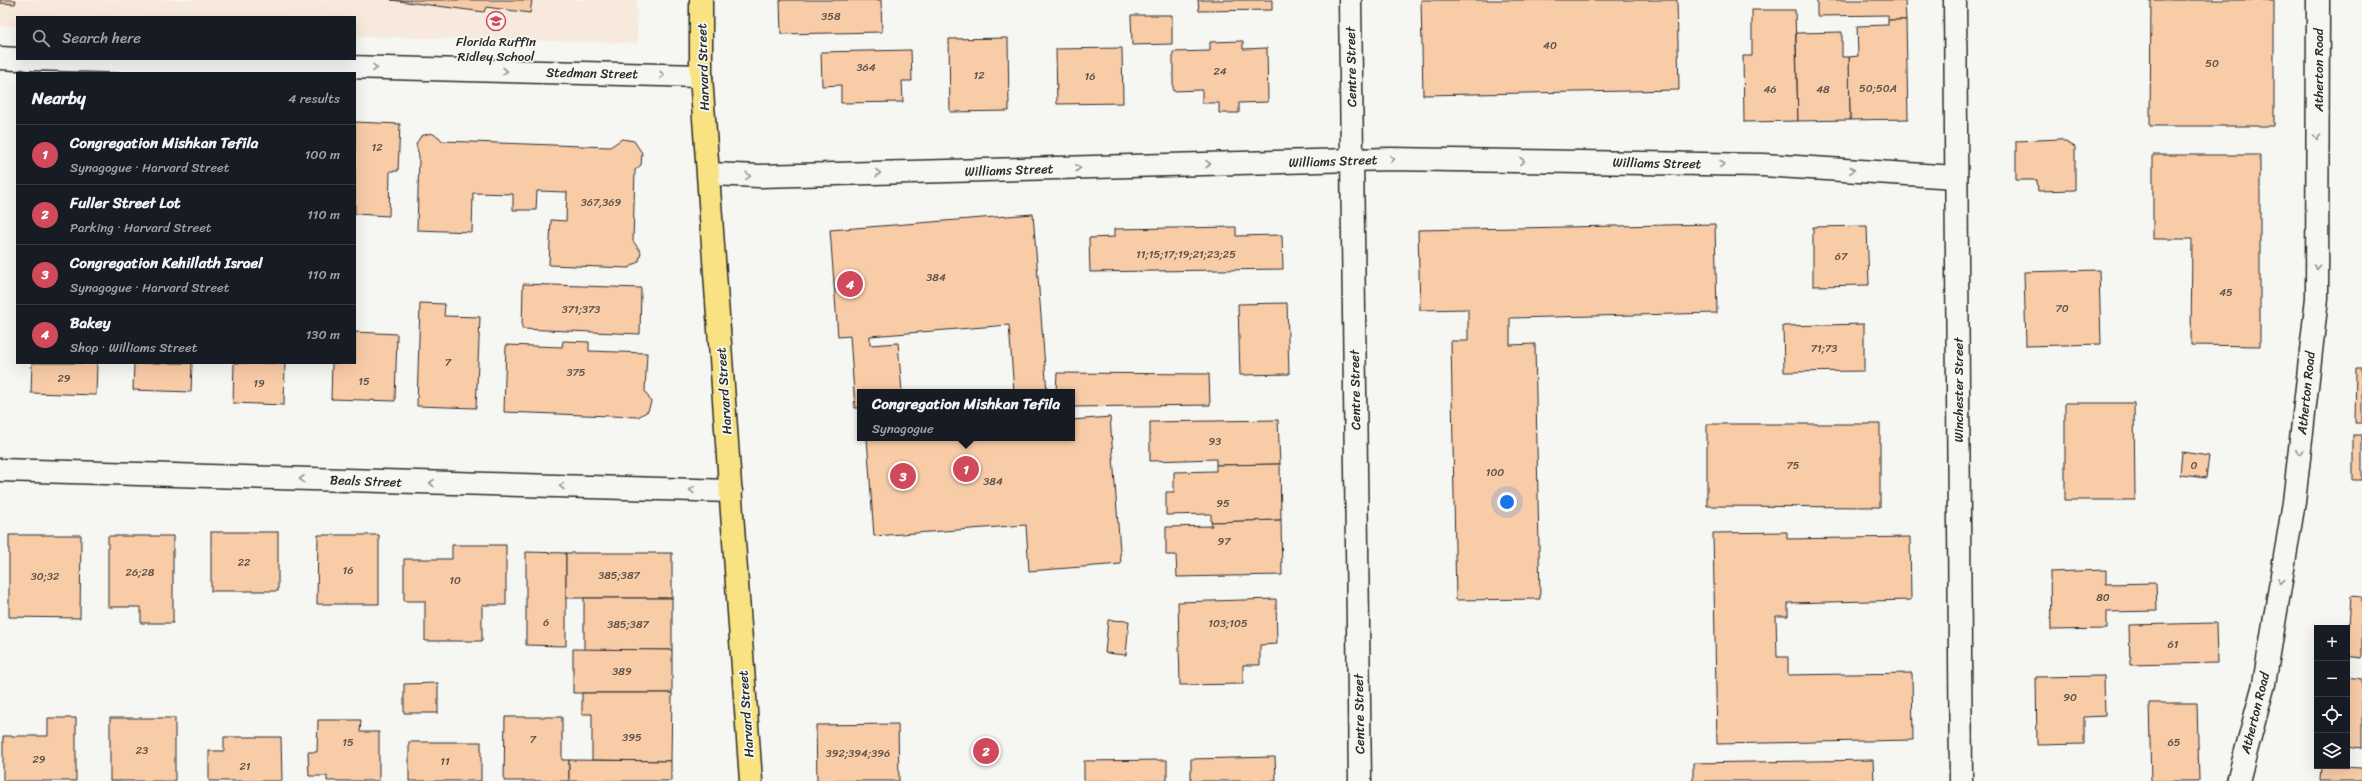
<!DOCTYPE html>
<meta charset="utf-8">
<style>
:root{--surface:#171b24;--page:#242831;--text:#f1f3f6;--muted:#9ea1a6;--line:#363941;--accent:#d1495b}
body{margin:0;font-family:Sriracha,sans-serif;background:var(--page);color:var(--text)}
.controls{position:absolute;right:12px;bottom:12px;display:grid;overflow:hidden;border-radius:0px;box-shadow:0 4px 16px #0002}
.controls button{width:36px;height:36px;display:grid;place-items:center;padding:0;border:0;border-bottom:1px solid var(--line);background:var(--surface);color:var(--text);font:20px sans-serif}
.you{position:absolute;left:1507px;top:502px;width:14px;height:14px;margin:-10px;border:3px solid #fff;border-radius:50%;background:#1a73e8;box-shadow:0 0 0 6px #1a73e833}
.badge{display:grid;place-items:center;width:26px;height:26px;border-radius:50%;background:var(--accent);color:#fff;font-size:13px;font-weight:700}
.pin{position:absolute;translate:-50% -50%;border:2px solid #fff;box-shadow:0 1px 4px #0006}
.popup{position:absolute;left:857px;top:389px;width:218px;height:52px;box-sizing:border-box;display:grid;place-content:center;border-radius:0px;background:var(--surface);filter:drop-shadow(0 1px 3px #0005);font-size:13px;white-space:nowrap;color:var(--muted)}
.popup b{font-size:15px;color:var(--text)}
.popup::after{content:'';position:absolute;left:50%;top:100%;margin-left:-8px;border:8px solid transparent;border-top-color:var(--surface)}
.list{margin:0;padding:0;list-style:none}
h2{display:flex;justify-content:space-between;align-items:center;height:52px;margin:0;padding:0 16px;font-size:17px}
h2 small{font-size:13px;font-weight:400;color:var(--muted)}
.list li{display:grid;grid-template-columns:26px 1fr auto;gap:12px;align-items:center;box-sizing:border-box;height:60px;padding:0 16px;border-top:1px solid var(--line)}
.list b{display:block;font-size:15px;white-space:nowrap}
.list p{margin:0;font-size:13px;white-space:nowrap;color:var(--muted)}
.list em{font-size:13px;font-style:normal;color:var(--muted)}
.icon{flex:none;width:22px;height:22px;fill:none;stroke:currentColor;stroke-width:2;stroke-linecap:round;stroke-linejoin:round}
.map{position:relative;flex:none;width:2362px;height:781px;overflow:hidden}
.search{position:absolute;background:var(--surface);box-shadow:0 4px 16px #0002;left:16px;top:16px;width:340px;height:44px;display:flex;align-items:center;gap:10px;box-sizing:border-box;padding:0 14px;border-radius:0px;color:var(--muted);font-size:15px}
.panel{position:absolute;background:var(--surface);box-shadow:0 4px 16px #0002;left:16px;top:72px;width:340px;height:292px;border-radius:0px}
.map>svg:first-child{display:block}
.built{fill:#f7e9dc}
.building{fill:#f9cca8;stroke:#2b2b2b}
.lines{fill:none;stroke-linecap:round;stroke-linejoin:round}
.street-casing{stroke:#2b2b2b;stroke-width:25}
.secondary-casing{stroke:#2b2b2b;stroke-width:25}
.primary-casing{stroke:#2b2b2b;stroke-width:25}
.street{stroke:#f6f6f2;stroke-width:22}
.secondary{stroke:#f6f6f2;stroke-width:22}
.primary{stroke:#f8e281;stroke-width:22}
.oneway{stroke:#90908e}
.labels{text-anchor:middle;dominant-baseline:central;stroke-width:3.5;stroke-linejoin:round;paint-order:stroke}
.number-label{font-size:11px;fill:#5e534a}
.poi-label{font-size:13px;fill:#2b2b2b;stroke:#f6f6f2}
.street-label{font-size:13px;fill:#2b2b2b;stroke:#f6f6f2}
</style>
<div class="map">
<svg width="2362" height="781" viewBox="0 0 2362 781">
<rect width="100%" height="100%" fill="#f6f6f2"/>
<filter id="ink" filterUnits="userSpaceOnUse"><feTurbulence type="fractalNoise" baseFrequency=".025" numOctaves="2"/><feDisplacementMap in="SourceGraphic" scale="8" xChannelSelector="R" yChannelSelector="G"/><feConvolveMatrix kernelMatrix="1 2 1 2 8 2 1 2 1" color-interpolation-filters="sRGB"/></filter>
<g filter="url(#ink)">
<polygon class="built" points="0,0 637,0 637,43 355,36 355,17 17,17 17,26 0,26"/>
<g class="building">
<polygon points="0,0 16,0 15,4 0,3"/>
<polygon points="391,0 532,0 530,13 486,7 484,12"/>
<polygon points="780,0 881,0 882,32 781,34"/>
<polygon points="1198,0 1272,0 1272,10 1199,11"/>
<polygon points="1421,0 1677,0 1679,90 1423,95"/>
<polygon points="1817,0 1905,0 1906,20 1888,20 1888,15 1817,16"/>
<polygon points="2151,0 2274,0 2274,126 2150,126"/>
<polygon points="1752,10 1795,10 1798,121 1744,122 1743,56 1752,56"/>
<polygon points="1131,15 1172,15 1172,44 1132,45"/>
<polygon points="1888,20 1906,20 1908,119 1850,120 1849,57 1858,56 1857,26 1888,25"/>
<polygon points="1842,32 1842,57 1849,57 1850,120 1798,121 1796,33"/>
<polygon points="1008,38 1009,111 950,112 949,39"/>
<polygon points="1243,41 1243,49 1267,48 1268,102 1239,103 1239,113 1219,113 1219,103 1202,103 1202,90 1173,91 1173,52 1210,51 1210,42"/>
<polygon points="1122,48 1123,103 1057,104 1056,49"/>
<polygon points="911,50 912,81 902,81 903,102 841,103 841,85 822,86 821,52"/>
<polygon points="355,122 400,124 398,171 390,171 389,216 355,214"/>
<polygon points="431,133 439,137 442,141 610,147 622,139 634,141 642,153 641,165 635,170 633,241 641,252 639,261 629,268 549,265 551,220 566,221 567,192 537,191 536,210 513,210 513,194 473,193 472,232 417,230 419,156 416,144 421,136"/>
<polygon points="2060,139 2075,147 2075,190 2038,191 2037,180 2016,180 2016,141"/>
<polygon points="2153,155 2260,155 2260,346 2191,345 2192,239 2153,239"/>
<polygon points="1033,214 1047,392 1014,392 1009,325 870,336 870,345 898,343 902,392 860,392 860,408 855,408 850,336 838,337 830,230"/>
<polygon points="1715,224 1717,313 1510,318 1510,345 1535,344 1540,599 1456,600 1451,341 1468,341 1468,309 1420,310 1418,230"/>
<polygon points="1867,226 1869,285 1813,286 1813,227"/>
<polygon points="1236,227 1236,236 1282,235 1283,269 1090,272 1089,238 1114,237 1114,229"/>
<polygon points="2099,270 2101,344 2026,346 2024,272"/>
<polygon points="523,284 641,288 640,334 522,329"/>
<polygon points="420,303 445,304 444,316 480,317 476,408 417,406"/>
<polygon points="1287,303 1289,374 1240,375 1238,304"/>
<polygon points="1864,324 1864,371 1784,372 1783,326"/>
<polygon points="355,332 397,334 395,401 331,399 332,363 355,363"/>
<polygon points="563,341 589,342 589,351 647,353 645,391 651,402 648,411 638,417 504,412 506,345 562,347"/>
<polygon points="32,363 97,363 96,395 31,393"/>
<polygon points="134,363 192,363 191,392 133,390"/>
<polygon points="234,363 285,363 284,405 233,403"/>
<polygon points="2356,368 2362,368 2362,423 2355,423"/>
<polygon points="1057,373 1209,374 1210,405 1072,407 1072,392 1056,392"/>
<polygon points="2065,403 2134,403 2135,500 2065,500"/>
<polygon points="1110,417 1121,564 1029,571 1026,525 874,536 867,438 1072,438 1072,420"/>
<polygon points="1278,420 1280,464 1216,465 1216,459 1150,461 1150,422"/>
<polygon points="1707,424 1880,424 1880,507 1707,506"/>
<rect x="2353" y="435" width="9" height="45"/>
<polygon points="2182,452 2209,456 2206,478 2180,475"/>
<polygon points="1280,464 1281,520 1211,522 1211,514 1166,515 1166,492 1174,492 1174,472 1216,471 1216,465"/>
<polygon points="1281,520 1282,575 1177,577 1176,555 1166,555 1166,527 1212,526 1211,522"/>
<rect x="211" y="532" width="67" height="59"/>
<polygon points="1787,532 1787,539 1910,537 1911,600 1788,603 1788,616 1776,616 1777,657 1788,657 1788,675 1912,673 1913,740 1717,744 1713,533"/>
<polygon points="9,535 81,535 80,618 9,617"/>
<polygon points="318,535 379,535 379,604 317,604"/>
<polygon points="108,536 173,536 173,623 141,623 141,607 108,607"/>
<polygon points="452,545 506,545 506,605 482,605 482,641 425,641 425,601 404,601 404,559 452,559"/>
<polygon points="526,552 566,553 566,646 526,645"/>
<rect x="566" y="553" width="106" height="45"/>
<polygon points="2106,570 2106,584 2156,583 2157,611 2107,612 2107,629 2051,630 2050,572"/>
<polygon points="2351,596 2362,597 2362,658 2347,656"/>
<rect x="584" y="598" width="88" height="52"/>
<polygon points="1276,599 1277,644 1260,645 1260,665 1243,665 1243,684 1180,685 1178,602"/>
<polygon points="1108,620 1129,621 1126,655 1105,653"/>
<polygon points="2216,623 2217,663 2130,665 2129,625"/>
<polygon points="573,649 672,650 672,693 573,693"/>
<polygon points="2104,676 2105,716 2084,717 2084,744 2037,745 2036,677"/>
<polygon points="2347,677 2362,679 2362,749 2347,747"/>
<polygon points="438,683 438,713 404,713 404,684"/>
<polygon points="582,693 672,693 671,761 592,760 592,714 582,714"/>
<polygon points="2149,703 2197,703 2199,781 2151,781"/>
<polygon points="505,717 562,717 562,760 569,760 569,781 504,781"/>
<polygon points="48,718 76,718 76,781 3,781 3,736 48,736"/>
<rect x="110" y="718" width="65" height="63"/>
<polygon points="318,720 361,720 360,732 379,732 379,781 327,781 327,776 309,776 308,752 317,752"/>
<polygon points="898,724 899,781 817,781 816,725"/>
<polygon points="224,737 281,737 282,781 209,781 209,751 224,751"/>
<rect x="409" y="742" width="72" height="39"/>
<polygon points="1275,757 1276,781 1191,781 1191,759"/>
<polygon points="569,760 671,761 671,781 569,781"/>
<polygon points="1167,760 1167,781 1084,781 1084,761"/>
<polygon points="1873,760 1874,781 1693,781 1693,763"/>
<polygon points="2321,766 2362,768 2362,781 2320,781"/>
</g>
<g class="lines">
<g class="street-casing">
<g id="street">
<polyline points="0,58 17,59"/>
<polyline points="28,59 701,76"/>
<polyline points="709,174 760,176 1390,159 1763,165 1956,177"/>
<polyline points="0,470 731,491"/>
<polyline points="2238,781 2264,684 2294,502 2317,298 2318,0"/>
</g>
</g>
<g class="secondary-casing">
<g id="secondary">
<polyline points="1350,0 1360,781"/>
<polyline points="1955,0 1961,781"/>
</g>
</g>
<g class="primary-casing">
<polyline id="primary" points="701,0 701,76 751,781"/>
</g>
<use href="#street" class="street"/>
<use href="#secondary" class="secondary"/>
<use href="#primary" class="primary"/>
</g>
<defs><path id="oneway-chevron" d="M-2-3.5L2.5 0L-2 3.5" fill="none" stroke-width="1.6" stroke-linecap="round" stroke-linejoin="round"/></defs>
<g class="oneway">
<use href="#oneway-chevron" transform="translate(375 68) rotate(1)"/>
<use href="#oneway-chevron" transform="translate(505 71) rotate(1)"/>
<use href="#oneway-chevron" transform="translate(662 75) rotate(1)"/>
<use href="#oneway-chevron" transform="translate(2317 137) rotate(90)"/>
<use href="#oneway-chevron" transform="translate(1392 159) rotate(1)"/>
<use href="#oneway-chevron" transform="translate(1522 161) rotate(1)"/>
<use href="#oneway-chevron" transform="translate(1208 164) rotate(-2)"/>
<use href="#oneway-chevron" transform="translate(1722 164) rotate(1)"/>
<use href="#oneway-chevron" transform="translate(1078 168) rotate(-2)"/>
<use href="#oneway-chevron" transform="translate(1852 170) rotate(4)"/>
<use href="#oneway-chevron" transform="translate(878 173) rotate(-2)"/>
<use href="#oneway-chevron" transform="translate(748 176) rotate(2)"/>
<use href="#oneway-chevron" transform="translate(2317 267) rotate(90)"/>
<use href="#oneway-chevron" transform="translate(2299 452) rotate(96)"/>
<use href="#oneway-chevron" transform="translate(302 479) rotate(-178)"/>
<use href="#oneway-chevron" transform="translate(432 483) rotate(-178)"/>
<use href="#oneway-chevron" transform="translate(562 486) rotate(-178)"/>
<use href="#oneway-chevron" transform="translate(692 490) rotate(-179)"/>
<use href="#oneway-chevron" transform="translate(2281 581) rotate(99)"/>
</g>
</g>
<defs>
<g id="school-ring" transform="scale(1)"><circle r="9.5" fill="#f6f6f2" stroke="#d1495b" stroke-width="1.5"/><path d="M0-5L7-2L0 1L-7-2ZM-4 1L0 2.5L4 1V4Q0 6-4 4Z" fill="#d1495b"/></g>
</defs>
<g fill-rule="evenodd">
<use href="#school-ring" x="496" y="21"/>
</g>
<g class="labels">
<g class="number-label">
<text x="831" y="16">358</text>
<text x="1550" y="45">40</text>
<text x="2212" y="63">50</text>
<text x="866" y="67">364</text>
<text x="1220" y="71">24</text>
<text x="979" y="75">12</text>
<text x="1090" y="76">16</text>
<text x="1878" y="88">50;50A</text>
<text x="1770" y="89">46</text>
<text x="1823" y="89">48</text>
<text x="377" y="147">12</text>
<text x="601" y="202">367,369</text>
<text x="1186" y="254">11;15;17;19;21;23;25</text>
<text x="1841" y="256">67</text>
<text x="936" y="277">384</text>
<text x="2226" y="292">45</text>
<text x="2062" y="308">70</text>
<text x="581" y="309">371;373</text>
<text x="1824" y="348">71;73</text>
<text x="448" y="362">7</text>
<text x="576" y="372">375</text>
<text x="64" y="378">29</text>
<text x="364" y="381">15</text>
<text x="259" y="383">19</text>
<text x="1215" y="441">93</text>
<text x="1793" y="465">75</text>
<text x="2194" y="465">0</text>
<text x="1495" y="472">100</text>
<text x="993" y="481">384</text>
<text x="1223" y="503">95</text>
<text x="1224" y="541">97</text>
<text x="244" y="562">22</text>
<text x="348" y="570">16</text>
<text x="140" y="572">26;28</text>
<text x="619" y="575">385;387</text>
<text x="45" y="576">30;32</text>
<text x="455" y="580">10</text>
<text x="2103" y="597">80</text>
<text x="546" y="622">6</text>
<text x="1228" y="623">103;105</text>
<text x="628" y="624">385;387</text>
<text x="2173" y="644">61</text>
<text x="622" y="671">389</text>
<text x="2070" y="697">90</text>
<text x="632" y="737">395</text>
<text x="533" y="739">7</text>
<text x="348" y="742">15</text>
<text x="2174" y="742">65</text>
<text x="142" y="750">23</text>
<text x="858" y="753">392;394;396</text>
<text x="39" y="759">29</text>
<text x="445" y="761">11</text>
<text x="245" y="766">21</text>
</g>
<g class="poi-label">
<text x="496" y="41">Florida Ruffin<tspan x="496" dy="15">Ridley School</tspan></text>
</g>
<g class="street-label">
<text transform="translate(703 67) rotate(-92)">Harvard Street</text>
<text transform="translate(1351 67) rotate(-91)">Centre Street</text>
<text transform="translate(2318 70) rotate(-90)">Atherton Road</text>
<text transform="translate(592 73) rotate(1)">Stedman Street</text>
<text transform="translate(1333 161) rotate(-2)">Williams Street</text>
<text transform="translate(1657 163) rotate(1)">Williams Street</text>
<text transform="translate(1009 170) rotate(-2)">Williams Street</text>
<text transform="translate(1355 390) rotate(-91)">Centre Street</text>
<text transform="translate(1958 390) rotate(-90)">Winchester Street</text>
<text transform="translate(724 391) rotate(-94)">Harvard Street</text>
<text transform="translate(2306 393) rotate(-84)">Atherton Road</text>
<text transform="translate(366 481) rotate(2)">Beals Street</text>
<text transform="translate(2255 713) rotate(-76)">Atherton Road</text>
<text transform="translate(746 714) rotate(-94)">Harvard Street</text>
<text transform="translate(1359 714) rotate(-91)">Centre Street</text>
</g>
</g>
</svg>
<div class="controls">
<button>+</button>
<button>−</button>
<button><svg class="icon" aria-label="locate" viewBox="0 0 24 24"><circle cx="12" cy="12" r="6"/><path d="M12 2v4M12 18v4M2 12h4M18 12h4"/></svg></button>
<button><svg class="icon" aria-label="layers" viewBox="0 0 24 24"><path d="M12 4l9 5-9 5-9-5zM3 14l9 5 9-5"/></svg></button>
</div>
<div class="you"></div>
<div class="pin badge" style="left:966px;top:469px">1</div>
<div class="popup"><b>Congregation Mishkan Tefila</b>Synagogue</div>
<div class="pin badge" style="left:986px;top:751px">2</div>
<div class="pin badge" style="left:903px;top:476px">3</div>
<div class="pin badge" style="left:850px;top:284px">4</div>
<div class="search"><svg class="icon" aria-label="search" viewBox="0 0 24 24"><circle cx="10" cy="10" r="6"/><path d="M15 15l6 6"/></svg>Search here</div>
<section class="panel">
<h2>Nearby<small>4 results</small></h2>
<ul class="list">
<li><span class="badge">1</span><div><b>Congregation Mishkan Tefila</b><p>Synagogue · Harvard Street</p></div><em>100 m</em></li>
<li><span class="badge">2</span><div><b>Fuller Street Lot</b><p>Parking · Harvard Street</p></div><em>110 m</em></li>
<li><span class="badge">3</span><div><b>Congregation Kehillath Israel</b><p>Synagogue · Harvard Street</p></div><em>110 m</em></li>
<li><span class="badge">4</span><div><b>Bakey</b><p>Shop · Williams Street</p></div><em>130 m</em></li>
</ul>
</section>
</div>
